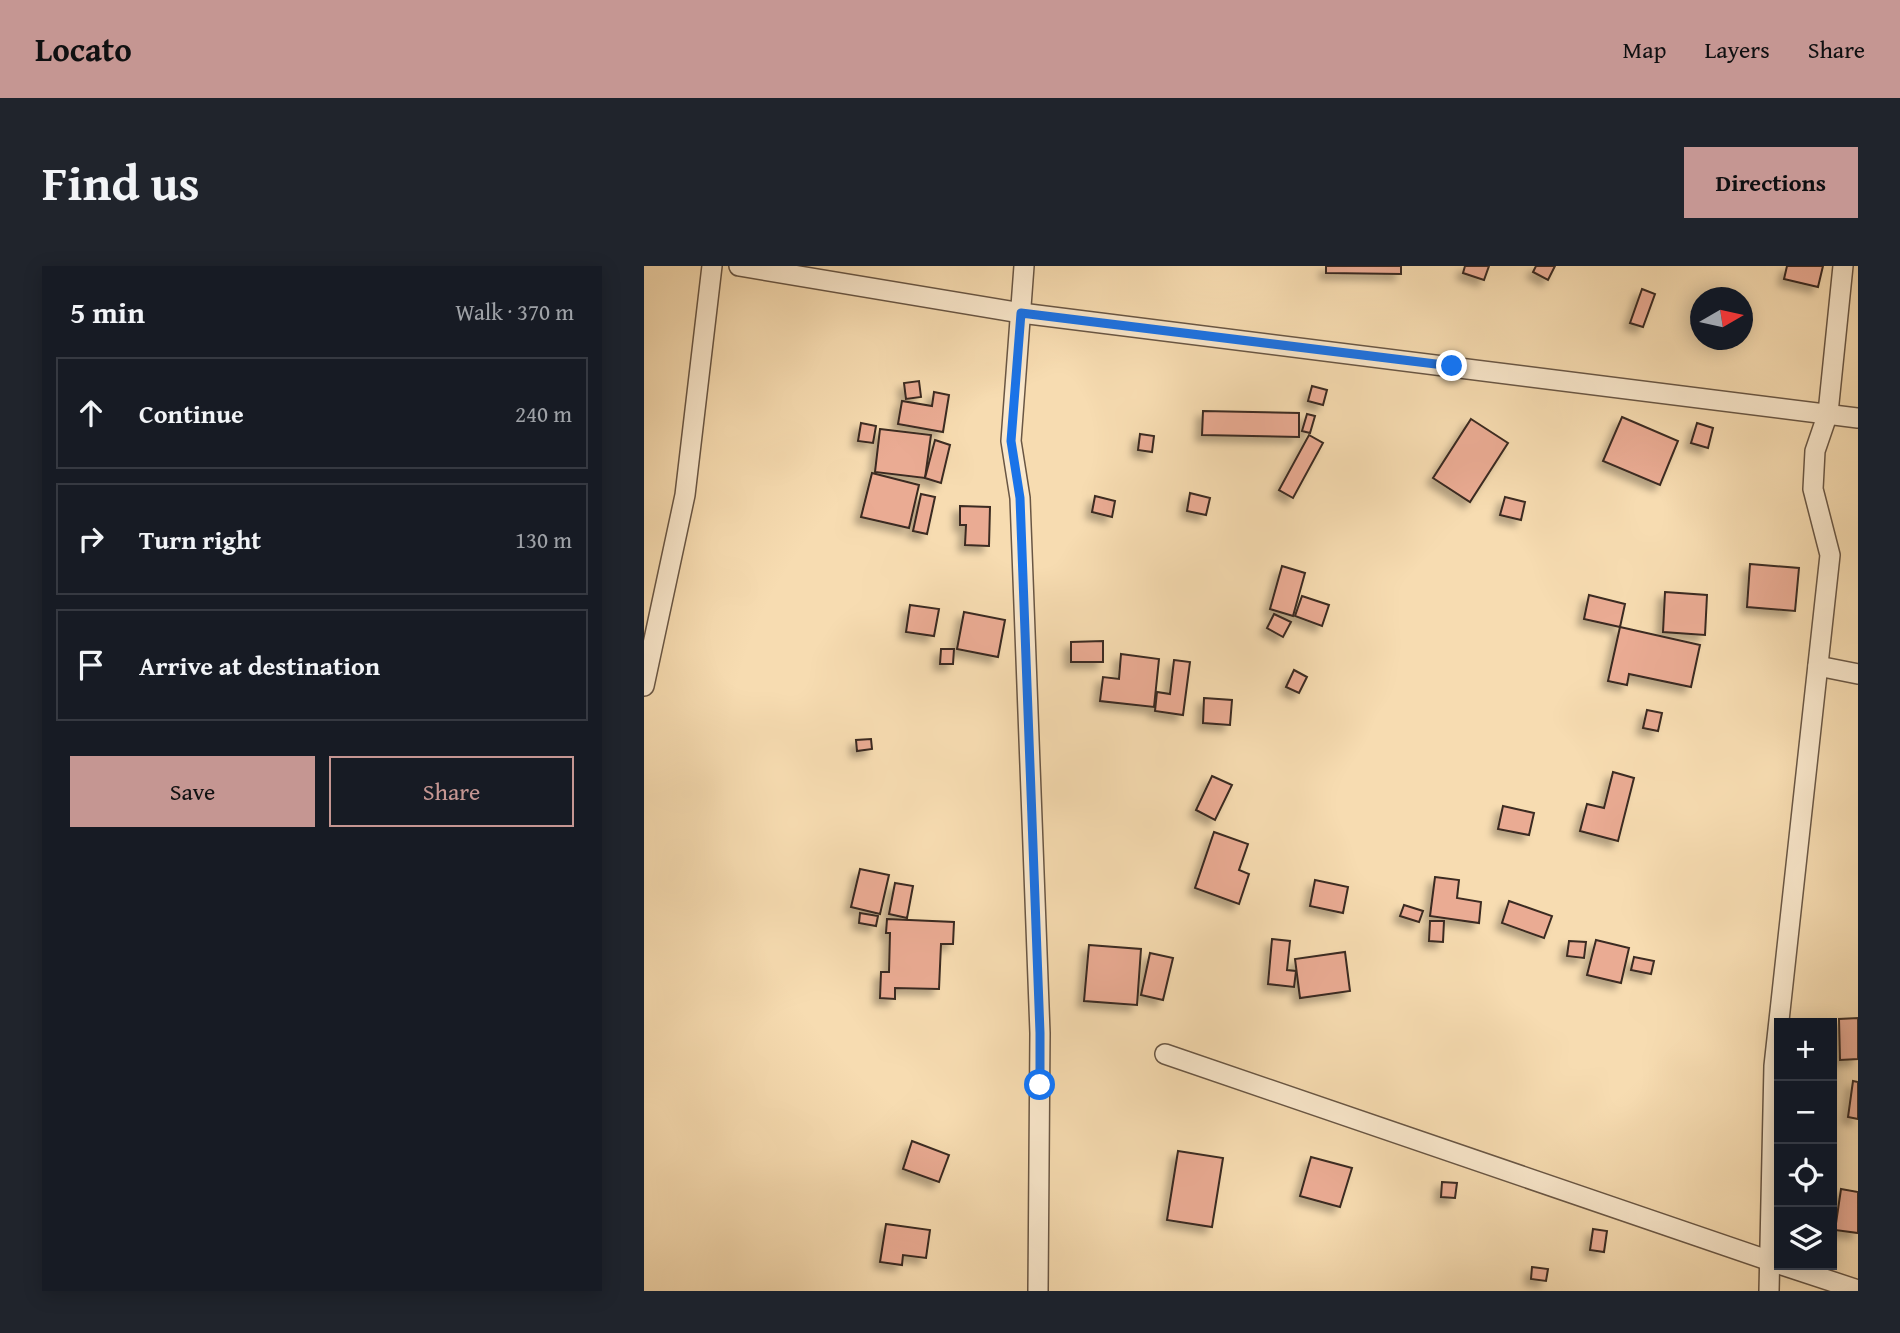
<!DOCTYPE html>
<meta charset="utf-8">
<style>
:root{--surface:#171b24;--page:#20242c;--text:#f1f3f6;--muted:#9ea1a6;--line:#363941;--accent:#c59692}
body{margin:0;font-family:"Gentium Book Plus",serif;background:var(--page);color:var(--text)}
.controls{position:absolute;right:21px;bottom:21px;display:grid;overflow:hidden;border-radius:0px;box-shadow:0 4px 18px #0003}
.controls button{width:63px;height:63px;display:grid;place-items:center;padding:0;border:0;border-bottom:2px solid var(--line);background:var(--surface);color:var(--text);font:35px sans-serif}
.compass{position:absolute;left:1046px;top:21px;width:63px;height:63px;border-radius:50%;background:var(--surface);box-shadow:0 4px 18px #0003;rotate:81deg}
.stop{position:absolute;width:21px;height:21px;margin:-16px;border:5px solid #1a73e8;border-radius:50%;background:#fff}
.stop.end{background:#1a73e8;border-color:#fff;box-shadow:0 2px 7px #0008}
.list{margin:0;padding:0;list-style:none}
h2{display:flex;justify-content:space-between;align-items:center;height:91px;margin:0;padding:0 28px;font-size:30px}
h2 small{font-size:23px;font-weight:400;color:var(--muted)}
.list li{display:grid;grid-template-columns:46px 1fr auto;gap:21px;align-items:center;box-sizing:border-box;height:112px;margin:0 14px 14px;padding:0 14px;border:2px solid var(--line);border-radius:0px}
.list b{display:block;font-size:26px;white-space:nowrap}
.list em{font-size:23px;font-style:normal;color:var(--muted)}
.actions{display:flex;gap:14px;padding:21px 28px}
.actions a{flex:1;padding:16px 0;border:2px solid var(--accent);border-radius:0px;text-align:center;font-size:24px;color:var(--accent)}
.actions .main{background:var(--accent);color:#111}
.icon{flex:none;width:38px;height:38px;fill:none;stroke:currentColor;stroke-width:2;stroke-linecap:round;stroke-linejoin:round}
.map{position:relative;flex:none;width:1214px;height:1025px;overflow:hidden;border-radius:0px}
header{display:flex;align-items:center;gap:42px;box-sizing:border-box;height:98px;padding:0 35px;background:var(--accent);color:#111}
header strong{font-size:33px}
nav{display:flex;gap:38px;margin-inline-start:auto;font-size:24px}
.intro{display:flex;align-items:center;justify-content:space-between;box-sizing:border-box;height:168px;padding:0 42px}
h1{margin:0;font-size:49px}
.button{padding:18px 32px;border-radius:0px;background:var(--accent);color:#111;font-size:24px;font-weight:700}
main{display:flex;gap:42px;padding:0 42px}
aside{flex:1;background:var(--surface);border-radius:0px;box-shadow:0 4px 18px #0003}
.map>svg:first-child{display:block}
.building{fill:#eaab93;stroke:#3a2a20;stroke-width:2;filter:url(#shadow)}
.lines{fill:none;stroke-linecap:round;stroke-linejoin:round}
.street-casing{stroke:#695644;stroke-width:22}
.street{stroke:#fae8cc;stroke-width:19}
.route{stroke:#1a73e8;stroke-width:9}
</style>
<header>
<strong>Locato</strong>
<nav><a>Map</a><a>Layers</a><a>Share</a></nav>
</header>
<div class="intro"><h1>Find us</h1><a class="button">Directions</a></div>
<main>
<aside>
<h2>5 min<small>Walk · 370 m</small></h2>
<ul class="list">
<li><svg class="icon" aria-label="ahead" viewBox="0 0 24 24"><path d="M12 20V5M6 11l6-6 6 6"/></svg><div><b>Continue</b></div><em>240 m</em></li>
<li><svg class="icon" aria-label="right" viewBox="0 0 24 24"><path d="M7 20v-9h11M14 6l5 5-5 5"/></svg><div><b>Turn right</b></div><em>130 m</em></li>
<li><svg class="icon" aria-label="arrive" viewBox="0 0 24 24"><path d="M6 21V4h12l-3 4 3 4H6"/></svg><div><b>Arrive at destination</b></div></li>
</ul>
<div class="actions"><a class="main">Save</a><a>Share</a></div>
</aside>
<div class="map">
<svg width="1214" height="1025" viewBox="0 0 1214 1025">
<defs>
<filter id="shadow"><feDropShadow dx="-6" dy="6" stdDeviation="3.5" flood-color="#0004"/></filter>
</defs>
<rect width="100%" height="100%" fill="#f7dcb1"/>
<filter id="stains"><feTurbulence type="fractalNoise" baseFrequency=".00286" numOctaves="4"/><feColorMatrix values="0 0 0 0 .2 0 0 0 0 .09 0 0 0 0 .02 0 0 0 .5 -.17"/></filter>
<radialGradient id="worn" r=".72"><stop offset=".6" stop-color="#630" stop-opacity="0"/><stop offset="1" stop-color="#630" stop-opacity=".3"/></radialGradient>
<g class="building">
<polygon points="682,0 757,0 757,8 682,7"/>
<polygon points="821,0 845,0 840,14 819,7"/>
<polygon points="892,0 911,0 904,14 889,6"/>
<polygon points="1143,0 1179,0 1174,21 1140,13"/>
<polygon points="998,23 1011,28 999,61 986,57"/>
<polygon points="275,115 277,131 262,133 260,117"/>
<polygon points="668,120 683,124 679,139 664,135"/>
<polygon points="290,126 305,129 299,166 254,158 258,135 288,140"/>
<polygon points="559,145 655,147 655,171 558,169"/>
<polygon points="663,148 671,150 666,167 658,165"/>
<polygon points="978,151 1034,175 1016,219 959,195"/>
<polygon points="827,153 864,177 826,236 789,212"/>
<polygon points="217,157 232,160 229,177 214,175"/>
<polygon points="1053,157 1069,162 1064,182 1047,177"/>
<polygon points="236,163 287,169 281,212 231,206"/>
<polygon points="496,168 510,170 508,186 494,184"/>
<polygon points="665,169 679,177 649,232 635,224"/>
<polygon points="291,174 306,179 297,217 281,212"/>
<polygon points="228,207 275,219 265,262 217,251"/>
<polygon points="546,227 566,232 562,249 543,245"/>
<polygon points="277,228 291,231 283,268 269,265"/>
<polygon points="451,230 471,235 468,251 448,246"/>
<polygon points="861,231 881,236 877,254 856,249"/>
<polygon points="316,240 346,241 345,280 321,279 322,259 316,259"/>
<polygon points="1106,298 1155,302 1151,345 1103,341"/>
<polygon points="638,300 661,307 649,350 626,343"/>
<polygon points="1021,326 1063,329 1061,369 1019,366"/>
<polygon points="945,329 981,338 976,361 940,353"/>
<polygon points="658,330 685,339 678,360 651,350"/>
<polygon points="266,339 295,343 290,370 262,366"/>
<polygon points="320,346 361,354 354,391 313,383"/>
<polygon points="630,348 647,356 639,371 623,362"/>
<polygon points="976,361 1056,379 1047,421 985,408 983,419 964,415"/>
<polygon points="459,375 459,396 427,396 427,376"/>
<polygon points="297,383 310,383 309,398 296,398"/>
<polygon points="477,388 515,393 510,441 456,435 459,411 475,413"/>
<polygon points="530,394 546,396 539,449 511,445 513,426 526,428"/>
<polygon points="650,404 663,411 655,427 642,421"/>
<polygon points="560,432 588,434 586,459 559,457"/>
<polygon points="1003,444 1018,447 1014,465 999,462"/>
<polygon points="227,473 228,483 213,485 212,474"/>
<polygon points="969,506 990,512 974,575 936,565 943,538 960,542"/>
<polygon points="568,510 588,519 571,554 552,544"/>
<polygon points="859,540 890,547 885,569 854,563"/>
<polygon points="570,566 604,578 595,604 605,608 595,638 551,622"/>
<polygon points="216,603 245,609 236,648 207,641"/>
<polygon points="791,611 815,614 813,632 837,636 835,657 786,650"/>
<polygon points="671,614 704,621 699,647 666,640"/>
<polygon points="251,617 269,620 263,652 245,648"/>
<polygon points="865,635 908,650 900,672 858,657"/>
<polygon points="760,639 779,645 775,656 756,650"/>
<polygon points="216,647 234,650 232,660 215,657"/>
<polygon points="243,653 310,656 309,678 297,678 295,723 251,722 251,733 236,732 237,706 245,706 246,667 242,667"/>
<polygon points="786,655 800,655 799,676 785,675"/>
<polygon points="628,673 646,675 643,704 652,705 650,721 624,718"/>
<polygon points="952,674 985,682 977,717 943,709"/>
<polygon points="925,675 942,676 940,692 923,690"/>
<polygon points="445,679 497,683 493,739 440,735"/>
<polygon points="701,686 706,725 656,732 651,693"/>
<polygon points="506,687 529,692 519,734 497,729"/>
<polygon points="990,691 1010,695 1007,708 987,704"/>
<polygon points="1214,752 1214,793 1196,794 1195,753"/>
<polygon points="1209,815 1214,816 1214,853 1204,851"/>
<polygon points="268,875 305,889 295,916 259,903"/>
<polygon points="534,885 579,892 568,961 523,954"/>
<polygon points="667,891 708,902 696,941 656,930"/>
<polygon points="798,916 813,917 811,932 797,931"/>
<polygon points="1197,923 1214,926 1214,967 1191,964"/>
<polygon points="242,958 286,964 282,992 259,989 258,999 236,996"/>
<polygon points="949,963 963,965 960,986 946,984"/>
<polygon points="888,1001 904,1003 902,1015 887,1013"/>
</g>
<g class="lines">
<g class="street-casing">
<g id="street">
<polyline points="95,0 377,47 1214,152"/>
<polyline points="380,0 367,175 376,232 396,767 394,1025"/>
<polyline points="1174,400 1214,408"/>
<polyline points="0,420 41,229 68,0"/>
<polyline points="521,788 1135,998"/>
<polyline points="1138,999 1214,1024"/>
<polyline points="1125,1025 1130,800 1186,289 1169,223 1171,185 1184,147 1199,0"/>
</g>
</g>
<use href="#street" class="street"/>
</g>
<g class="lines">
<polyline class="route" points="396,819 396,767 376,232 367,175 377,47 808,100"/>
</g>
<rect width="100%" height="100%" filter="url(#stains)"/>
<rect width="100%" height="100%" fill="url(#worn)"/>
</svg>
<div class="controls">
<button>+</button>
<button>−</button>
<button><svg class="icon" aria-label="locate" viewBox="0 0 24 24"><circle cx="12" cy="12" r="6"/><path d="M12 2v4M12 18v4M2 12h4M18 12h4"/></svg></button>
<button><svg class="icon" aria-label="layers" viewBox="0 0 24 24"><path d="M12 4l9 5-9 5-9-5zM3 14l9 5 9-5"/></svg></button>
</div>
<svg class="compass" viewBox="-18 -18 36 36"><path d="M0-13l5 13h-10z" fill="#e53935"/><path d="M0 13l5-13h-10z" fill="#9ea1a6"/></svg>
<div class="stop" style="left:396px;top:819px"></div>
<div class="stop end" style="left:808px;top:100px"></div>
</div>
</main>
